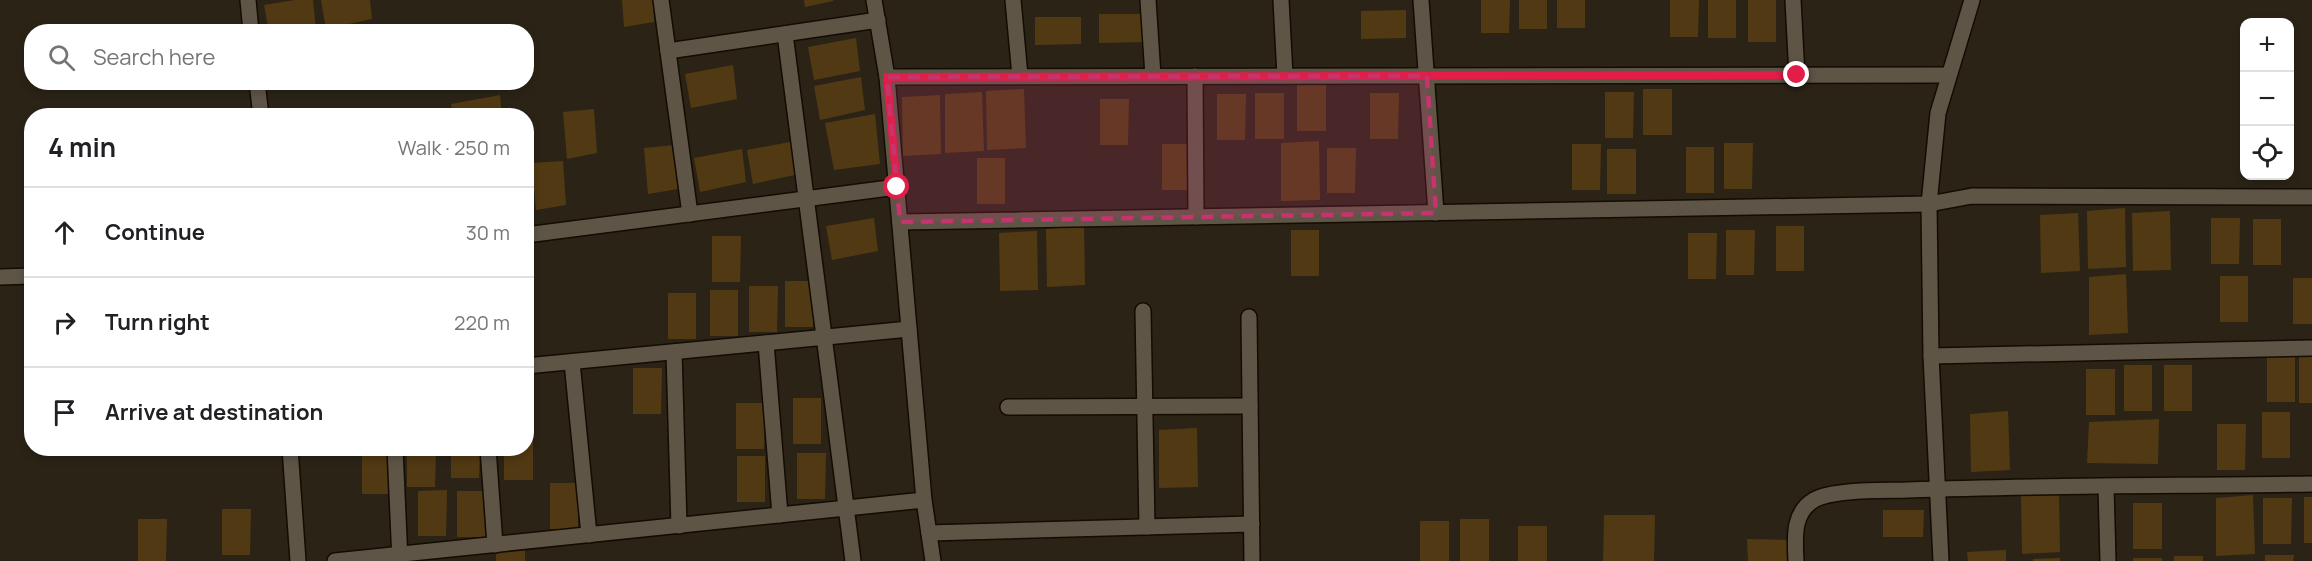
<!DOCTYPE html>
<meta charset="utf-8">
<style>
:root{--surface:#fff;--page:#f6f6f6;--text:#202124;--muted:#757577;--line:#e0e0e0}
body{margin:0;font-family:Manrope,sans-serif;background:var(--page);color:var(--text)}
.controls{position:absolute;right:18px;top:18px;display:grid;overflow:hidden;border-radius:12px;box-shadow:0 3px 9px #0003}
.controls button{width:54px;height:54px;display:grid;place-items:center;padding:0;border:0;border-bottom:2px solid var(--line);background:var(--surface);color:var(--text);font:30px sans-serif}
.stop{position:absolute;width:18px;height:18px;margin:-14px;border:4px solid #e11d48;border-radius:50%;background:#fff}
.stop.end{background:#e11d48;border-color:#fff;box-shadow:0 2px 6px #0008}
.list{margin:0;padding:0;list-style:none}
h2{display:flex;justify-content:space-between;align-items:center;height:78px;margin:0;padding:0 24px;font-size:26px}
h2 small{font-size:20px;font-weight:400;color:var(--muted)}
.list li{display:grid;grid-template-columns:39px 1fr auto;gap:18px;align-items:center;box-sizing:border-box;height:90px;padding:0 24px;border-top:2px solid var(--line)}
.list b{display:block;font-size:22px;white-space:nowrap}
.list em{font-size:20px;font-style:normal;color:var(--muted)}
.icon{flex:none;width:33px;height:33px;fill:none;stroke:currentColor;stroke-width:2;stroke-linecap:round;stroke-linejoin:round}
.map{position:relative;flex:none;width:2312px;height:561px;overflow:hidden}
.search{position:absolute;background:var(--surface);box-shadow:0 3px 9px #0003;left:24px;top:24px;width:510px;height:66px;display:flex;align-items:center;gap:15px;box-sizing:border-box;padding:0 21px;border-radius:24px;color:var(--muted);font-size:22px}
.panel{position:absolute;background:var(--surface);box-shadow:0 3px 9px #0003;left:24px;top:108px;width:510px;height:348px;border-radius:24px}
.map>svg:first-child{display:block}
.building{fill:#513a13}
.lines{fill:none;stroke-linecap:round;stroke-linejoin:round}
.street-casing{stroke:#130c03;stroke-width:18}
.street{stroke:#5f5547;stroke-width:15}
.route{stroke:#e11d48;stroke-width:8}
.marked{fill:#c5346c;fill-opacity:0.2;stroke:#c5346c;stroke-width:4.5;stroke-dasharray:12 8;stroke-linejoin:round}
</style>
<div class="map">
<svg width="2312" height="561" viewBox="0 0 2312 561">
<rect width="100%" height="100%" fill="#2b2316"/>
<g class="building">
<polygon points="295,0 313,0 316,30 269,32 264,5"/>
<polygon points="321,0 370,0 372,19 326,29"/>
<polygon points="622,0 653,0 654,22 624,27"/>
<polygon points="804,0 833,0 833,1 805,7"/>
<polygon points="1481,0 1510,0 1509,33 1481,33"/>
<rect x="1519" y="0" width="28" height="29"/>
<rect x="1557" y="0" width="28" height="28"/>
<polygon points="1670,0 1699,0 1698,37 1670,37"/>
<rect x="1708" y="0" width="28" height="38"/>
<rect x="1748" y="0" width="28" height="42"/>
<polygon points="1406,10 1406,38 1361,39 1361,11"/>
<polygon points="1099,14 1145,14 1145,42 1099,43"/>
<polygon points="1035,17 1081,17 1081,44 1035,45"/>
<polygon points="856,38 860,71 814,80 808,47"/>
<polygon points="733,65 737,99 691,108 685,74"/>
<polygon points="861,77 865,110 820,120 814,86"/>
<rect x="1297" y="85" width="29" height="46"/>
<polygon points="1024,89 1026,148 987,150 986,91"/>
<rect x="1643" y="89" width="29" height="46"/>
<polygon points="982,92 984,151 945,153 945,94"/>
<polygon points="1605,92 1634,92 1633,138 1605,138"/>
<rect x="1255" y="93" width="29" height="46"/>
<polygon points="1370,93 1399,93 1398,139 1370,139"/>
<polygon points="1217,94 1246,94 1245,140 1217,140"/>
<polygon points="500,95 502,116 453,116 451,104"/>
<polygon points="940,95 941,154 903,156 902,97"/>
<polygon points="1100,99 1129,99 1128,145 1100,145"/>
<polygon points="594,109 597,153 567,159 563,112"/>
<polygon points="875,114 880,164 834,170 825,123"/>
<polygon points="795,141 799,174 753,184 747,150"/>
<polygon points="1319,141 1320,200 1281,201 1281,143"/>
<polygon points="1724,143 1753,143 1752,189 1724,189"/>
<rect x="1162" y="144" width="28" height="46"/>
<polygon points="1572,144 1601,144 1600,190 1572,190"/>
<polygon points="675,145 678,189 648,194 644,148"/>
<rect x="1686" y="147" width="28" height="46"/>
<polygon points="1327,148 1356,148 1355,193 1327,193"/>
<polygon points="742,149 746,182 700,192 694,158"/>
<rect x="1607" y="149" width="29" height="45"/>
<rect x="977" y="158" width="28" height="46"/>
<polygon points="563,161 566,205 536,210 532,163"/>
<polygon points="2125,208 2126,267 2088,269 2087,211"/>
<polygon points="2170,211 2171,270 2133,271 2132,213"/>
<polygon points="2078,213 2080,271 2041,273 2040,215"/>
<polygon points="874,218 878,251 832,260 826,226"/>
<polygon points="2211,218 2240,218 2239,264 2211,264"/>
<rect x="2253" y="219" width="28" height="46"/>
<polygon points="1084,226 1085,285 1047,287 1046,229"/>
<rect x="1776" y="226" width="28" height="45"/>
<rect x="1291" y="230" width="28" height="46"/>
<polygon points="1726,230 1755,230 1754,275 1726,275"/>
<polygon points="1037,231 1038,290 1000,291 999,233"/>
<polygon points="1688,233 1717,233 1716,279 1688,279"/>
<polygon points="712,236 741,236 740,282 712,282"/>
<polygon points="2126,274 2128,333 2089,335 2089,277"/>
<rect x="2220" y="276" width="28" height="46"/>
<rect x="2293" y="278" width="19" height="46"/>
<polygon points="785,281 814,281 813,327 785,327"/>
<polygon points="749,286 778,286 777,332 749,332"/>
<rect x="710" y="290" width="28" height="46"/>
<rect x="668" y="293" width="28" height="46"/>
<rect x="2267" y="356" width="28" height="46"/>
<rect x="2299" y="357" width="13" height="46"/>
<rect x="2124" y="365" width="28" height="46"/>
<rect x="2164" y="365" width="28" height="46"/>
<polygon points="633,368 662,368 661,414 633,414"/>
<rect x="2086" y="369" width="29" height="46"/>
<rect x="793" y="398" width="28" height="46"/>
<polygon points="736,403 765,403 764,449 736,449"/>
<polygon points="2008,411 2010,470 1971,472 1970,414"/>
<rect x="2262" y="412" width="28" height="46"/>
<polygon points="2159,419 2158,464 2087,463 2089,422"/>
<polygon points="2217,424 2246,424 2245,470 2217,470"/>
<polygon points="1197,428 1198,487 1159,488 1159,430"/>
<polygon points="526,434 533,434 533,480 504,480 504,448 526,448"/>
<polygon points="362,448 391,448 390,494 362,494"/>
<polygon points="407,448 436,448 435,487 407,487"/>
<polygon points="451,448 480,448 479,478 451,478"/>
<polygon points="797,453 826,453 825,499 797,499"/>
<rect x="737" y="456" width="28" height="46"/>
<polygon points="550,483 579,483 578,529 550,529"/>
<polygon points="447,490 446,536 418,536 418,491"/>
<rect x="457" y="491" width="29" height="46"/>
<polygon points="2059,493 2060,552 2022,554 2021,495"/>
<polygon points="2253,495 2255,554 2216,556 2216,498"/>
<rect x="2304" y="497" width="8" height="46"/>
<polygon points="2263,498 2292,498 2291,544 2263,544"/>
<rect x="2133" y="503" width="29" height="46"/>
<polygon points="222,509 251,509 250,555 222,555"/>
<polygon points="1883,510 1924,510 1923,537 1883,537"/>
<polygon points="1604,515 1655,515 1654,561 1603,561"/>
<polygon points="138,519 167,519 166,561 138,561"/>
<rect x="1460" y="519" width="29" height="42"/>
<rect x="1420" y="521" width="29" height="40"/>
<rect x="1518" y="526" width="29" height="35"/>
<polygon points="1747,539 1789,540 1788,561 1748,561"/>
<rect x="496" y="550" width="29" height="11"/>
<polygon points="2006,550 2006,561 1968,561 1967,552"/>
<polygon points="2265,555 2294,555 2293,561 2265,561"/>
<rect x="2174" y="556" width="29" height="5"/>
<polygon points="2060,558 2060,561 2033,561 2033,559"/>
<rect x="2133" y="558" width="29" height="3"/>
</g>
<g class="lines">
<g class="street-casing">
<g id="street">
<polyline points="248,0 251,32"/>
<polyline points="661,0 690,214"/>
<polyline points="874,0 887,77 924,500 933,561"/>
<polyline points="1013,0 1020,76"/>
<polyline points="1148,0 1153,76"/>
<polyline points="1281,0 1285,76"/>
<polyline points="1421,0 1436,213"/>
<polyline points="1793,0 1797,76"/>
<polyline points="785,34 853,561"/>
<polyline points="668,51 878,20"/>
<polyline points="1195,76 1196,217"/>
<polyline points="887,77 1948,75"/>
<polyline points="257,82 261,116"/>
<polyline points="900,222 1929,204 1972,196 2312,197"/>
<polyline points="526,235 897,187"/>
<polyline points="0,277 32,276"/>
<polyline points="1143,311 1147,527"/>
<polyline points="1249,317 1252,561"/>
<polyline points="766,343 780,515"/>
<polyline points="674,352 679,526"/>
<polyline points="1931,356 2312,348"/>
<polyline points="572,362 589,535"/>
<polyline points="526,366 909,329"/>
<polyline points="1008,407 1250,406"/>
<polyline points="290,448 298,561"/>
<polyline points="395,448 400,561"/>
<polyline points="488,448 495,545"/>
<polyline points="2106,487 2108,561"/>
<polyline points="929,533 1252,524"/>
<polyline points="335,561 924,500"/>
<path d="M1796,561C1795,539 1792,513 1814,500C1833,489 1885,491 1908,490C2043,485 2177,486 2312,484"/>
<polyline points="1941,561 1931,356 1929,204 1938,113 1972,0"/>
</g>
</g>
<use href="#street" class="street"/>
</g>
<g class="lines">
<polyline class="route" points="897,187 887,77 1797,75"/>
</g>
<path class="marked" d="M1427,76L1436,213L900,222L887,77Z"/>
</svg>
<div class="controls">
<button>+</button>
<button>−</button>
<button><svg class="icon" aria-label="locate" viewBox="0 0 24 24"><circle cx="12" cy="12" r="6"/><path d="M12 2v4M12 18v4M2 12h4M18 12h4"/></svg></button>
</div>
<div class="stop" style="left:897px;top:187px"></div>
<div class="stop end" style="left:1797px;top:75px"></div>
<div class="search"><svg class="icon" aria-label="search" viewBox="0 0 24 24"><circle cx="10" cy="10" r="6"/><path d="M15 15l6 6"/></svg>Search here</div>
<section class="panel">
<h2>4 min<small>Walk · 250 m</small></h2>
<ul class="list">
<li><svg class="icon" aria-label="ahead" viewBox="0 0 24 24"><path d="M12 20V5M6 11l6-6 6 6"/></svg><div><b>Continue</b></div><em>30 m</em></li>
<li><svg class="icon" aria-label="right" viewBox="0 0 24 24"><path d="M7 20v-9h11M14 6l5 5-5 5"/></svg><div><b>Turn right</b></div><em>220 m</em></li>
<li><svg class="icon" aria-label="arrive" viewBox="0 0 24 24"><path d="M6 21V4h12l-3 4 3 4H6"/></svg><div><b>Arrive at destination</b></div></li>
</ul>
</section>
</div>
